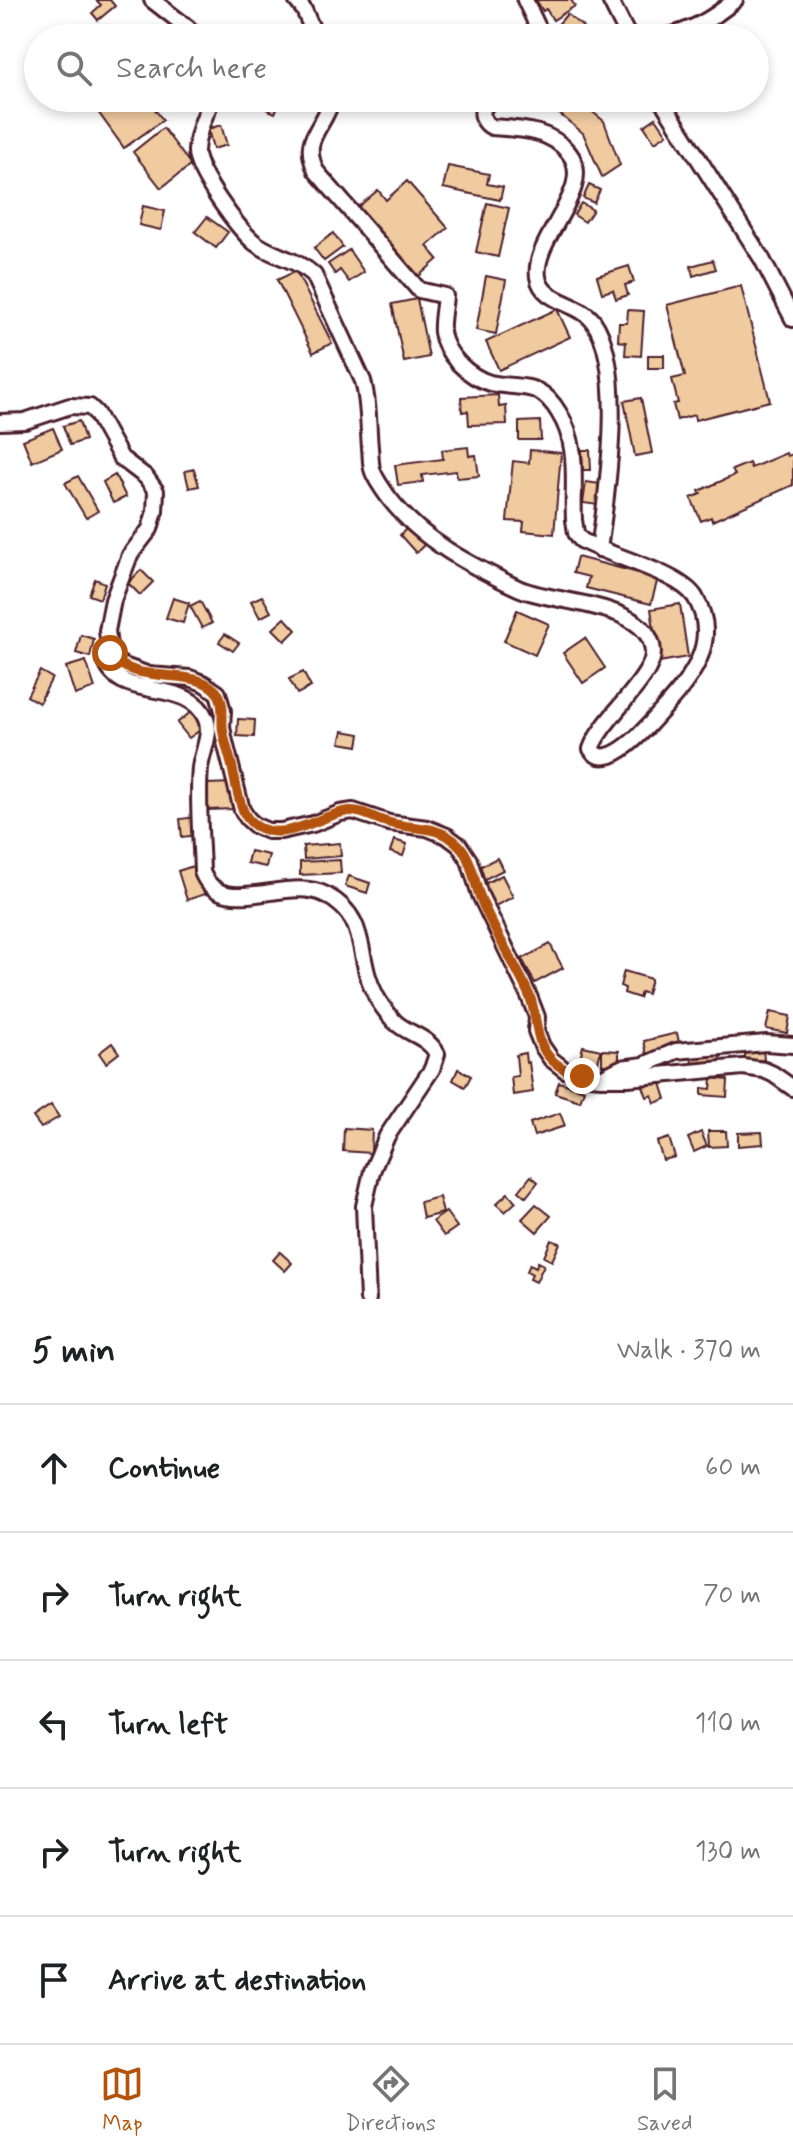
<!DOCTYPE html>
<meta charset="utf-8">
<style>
:root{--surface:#fff;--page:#f6f6f6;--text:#202124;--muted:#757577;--line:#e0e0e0;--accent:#b45309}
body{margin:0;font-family:Mynerve,sans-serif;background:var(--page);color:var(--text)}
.stop{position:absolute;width:24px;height:24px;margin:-18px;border:6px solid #b45309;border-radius:50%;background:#fff}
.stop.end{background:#b45309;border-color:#fff;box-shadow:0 2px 8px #0008}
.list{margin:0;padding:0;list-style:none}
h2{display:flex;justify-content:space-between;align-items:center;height:104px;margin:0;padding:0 32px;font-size:34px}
h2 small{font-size:26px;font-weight:400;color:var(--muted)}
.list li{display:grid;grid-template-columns:52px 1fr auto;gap:24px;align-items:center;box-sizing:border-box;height:128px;padding:0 32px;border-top:2px solid var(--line)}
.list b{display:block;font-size:30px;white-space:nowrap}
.list em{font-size:26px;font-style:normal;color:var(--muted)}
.icon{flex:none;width:44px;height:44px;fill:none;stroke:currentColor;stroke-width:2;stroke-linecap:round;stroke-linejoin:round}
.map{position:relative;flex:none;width:793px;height:1299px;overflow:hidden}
.search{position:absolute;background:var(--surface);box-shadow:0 4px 12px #0003;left:24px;right:24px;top:24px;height:88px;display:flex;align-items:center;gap:20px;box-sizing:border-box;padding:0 28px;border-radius:44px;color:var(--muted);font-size:30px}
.sheet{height:744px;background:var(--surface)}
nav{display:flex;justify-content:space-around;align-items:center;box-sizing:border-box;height:112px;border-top:2px solid var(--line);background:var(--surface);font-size:22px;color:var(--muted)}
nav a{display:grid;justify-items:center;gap:4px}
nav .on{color:var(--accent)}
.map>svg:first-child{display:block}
.building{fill:#f0cba0;stroke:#4a1f2b;stroke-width:2}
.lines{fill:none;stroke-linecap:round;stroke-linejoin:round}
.minor-casing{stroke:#4a1f2b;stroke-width:20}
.minor{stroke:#fff;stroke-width:14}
.route{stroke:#b45309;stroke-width:10}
</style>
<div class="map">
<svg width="793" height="1299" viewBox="0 0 793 1299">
<rect width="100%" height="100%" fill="#fff"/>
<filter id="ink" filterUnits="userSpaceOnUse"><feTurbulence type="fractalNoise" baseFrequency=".0125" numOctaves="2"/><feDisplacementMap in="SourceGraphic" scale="16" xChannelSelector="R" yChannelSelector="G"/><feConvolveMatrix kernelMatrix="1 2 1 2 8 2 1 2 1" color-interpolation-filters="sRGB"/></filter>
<g filter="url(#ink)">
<g class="building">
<polygon points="96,0 110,0 115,6 98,20 92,13 101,5"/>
<polygon points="536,0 571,0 575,6 553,20 546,9 543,11"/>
<polygon points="567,14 583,27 574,38 567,38 555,28"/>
<polygon points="88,98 146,98 163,120 124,148"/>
<polygon points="257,98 282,98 275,113 255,104"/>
<polygon points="568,98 575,98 604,121 620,165 602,177 583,133 557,112"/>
<polygon points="656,118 667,134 655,142 644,126"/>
<polygon points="221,125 227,145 213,149 208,129"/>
<polygon points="163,128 191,165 161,188 133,152"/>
<polygon points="448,166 489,174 487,184 503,187 500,200 443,188"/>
<polygon points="407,181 448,228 427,246 438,259 419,276 358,207 378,190 386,200"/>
<polygon points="589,185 600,190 594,203 583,198"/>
<polygon points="487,203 509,208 498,257 476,252"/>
<polygon points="581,203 593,210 585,222 574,215"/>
<polygon points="143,206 165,211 161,230 139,225"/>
<polygon points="207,217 228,232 216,248 195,232"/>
<polygon points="333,233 343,247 324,261 314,248"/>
<polygon points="349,250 364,272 349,282 340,270 335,274 328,264"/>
<polygon points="713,260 716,269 693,276 691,266"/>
<polygon points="629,266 634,282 625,285 628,295 616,299 613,290 602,293 597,276"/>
<polygon points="296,271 332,343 313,353 277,280"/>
<polygon points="486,276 506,280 496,334 476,330"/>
<polygon points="741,286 770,401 695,420 694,415 677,420 673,404 678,403 672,379 685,376 667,305"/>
<polygon points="417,299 429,357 404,362 392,304"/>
<polygon points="557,309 570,337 499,370 486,342"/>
<polygon points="628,310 644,311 641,356 625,355 626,342 618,341 619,323 627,323"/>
<rect x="648" y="355" width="16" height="13"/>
<polygon points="498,395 499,407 506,406 507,424 469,425 468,411 462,412 461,397"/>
<polygon points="641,398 652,453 635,456 624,401"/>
<polygon points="79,421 85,440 70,445 63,426"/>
<polygon points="540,421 541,440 519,440 519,422"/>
<polygon points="53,428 62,449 32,462 23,440"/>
<polygon points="468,447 469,456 476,455 479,476 457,478 456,471 422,475 423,482 398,485 395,465 443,459 442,450"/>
<polygon points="530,450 561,453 554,534 523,531 524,522 507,521 513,461 529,463"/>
<polygon points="582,450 590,450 591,470 583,470"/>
<polygon points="786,453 787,456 793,454 793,485 712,521 711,517 701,521 691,498 701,494 699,491 735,475 732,470 749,463 751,468"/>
<polygon points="194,469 199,486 189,488 185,471"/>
<polygon points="115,475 126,497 113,503 103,482"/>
<polygon points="78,476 98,511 86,518 65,483"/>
<polygon points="586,482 601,484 598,505 583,503"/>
<polygon points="409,526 426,543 416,553 400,535"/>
<polygon points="577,557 658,578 651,604 586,588 589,577 573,573"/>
<polygon points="141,570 153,582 140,595 128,583"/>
<polygon points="95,579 105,583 100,599 89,595"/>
<polygon points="262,596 271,612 260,618 251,601"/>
<polygon points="173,598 189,603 183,623 166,618"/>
<polygon points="200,601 212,623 202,628 190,606"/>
<polygon points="680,604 688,657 659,662 651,609"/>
<polygon points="517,610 549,624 535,655 504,641"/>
<polygon points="285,618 296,630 285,641 273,629"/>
<polygon points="225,634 239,643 233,651 219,642"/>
<polygon points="81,635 94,639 90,657 76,653"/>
<polygon points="585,638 605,668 583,683 563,653"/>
<polygon points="86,661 95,688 75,695 66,667"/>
<polygon points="40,671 52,678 39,703 27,696"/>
<polygon points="303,672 311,687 297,694 289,679"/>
<polygon points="191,712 203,728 189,738 177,723"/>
<polygon points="238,719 255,720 254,737 237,736"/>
<polygon points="343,731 360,734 358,746 340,743"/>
<polygon points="232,783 233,809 208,810 207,784"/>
<polygon points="196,817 199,835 182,837 180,819"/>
<polygon points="394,840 407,844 403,856 390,852"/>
<polygon points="340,843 341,856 304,859 303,846"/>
<polygon points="250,851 269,855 266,867 247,863"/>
<polygon points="497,858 503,870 483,880 477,868"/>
<polygon points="340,860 341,873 300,875 300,862"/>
<polygon points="196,865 205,894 187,900 178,871"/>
<polygon points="502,875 513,897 495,906 484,884"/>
<polygon points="349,876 370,883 367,893 345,886"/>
<polygon points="550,944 563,968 535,983 522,959"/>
<polygon points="624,971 651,979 647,994 641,992 639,998 624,993 625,988 620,986"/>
<polygon points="770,1012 790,1016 787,1033 766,1029"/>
<polygon points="677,1033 680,1047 647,1054 644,1041"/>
<polygon points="112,1043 119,1053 106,1063 99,1053"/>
<polygon points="583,1046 601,1050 598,1062 580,1058"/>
<polygon points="763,1049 764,1060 745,1061 745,1051"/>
<polygon points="602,1050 619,1051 619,1065 602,1065"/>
<polygon points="720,1051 721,1062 692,1064 691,1053"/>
<polygon points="525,1053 526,1063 529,1062 533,1092 513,1095 511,1077 518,1076 516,1055"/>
<polygon points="458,1069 471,1076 465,1087 453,1080"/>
<polygon points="712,1078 728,1080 727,1097 702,1095 702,1088 711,1089"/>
<polygon points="660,1080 666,1099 655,1103 652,1095 647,1097 643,1086"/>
<polygon points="559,1082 584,1090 580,1101 555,1093"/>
<polygon points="51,1105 59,1117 41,1128 33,1117"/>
<polygon points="560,1113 565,1126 534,1136 530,1123"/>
<polygon points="344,1128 372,1130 371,1153 343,1151"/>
<polygon points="708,1131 726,1131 727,1146 709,1147"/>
<polygon points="701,1132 707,1146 694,1152 688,1138"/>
<polygon points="762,1132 763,1144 738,1146 738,1133"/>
<polygon points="669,1138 675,1157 663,1160 657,1142"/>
<polygon points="531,1176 538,1182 526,1197 519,1191"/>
<polygon points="508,1193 516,1202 505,1212 496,1204"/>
<polygon points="439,1197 443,1213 423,1218 420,1202"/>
<polygon points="536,1204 551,1216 537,1232 522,1219"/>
<polygon points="446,1212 457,1227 444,1236 433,1221"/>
<polygon points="551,1240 560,1243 552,1261 544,1257"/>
<polygon points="280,1252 292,1263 285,1271 273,1260"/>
<polygon points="538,1262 544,1265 536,1282 530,1279 532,1274 527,1271 530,1264 536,1267"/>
</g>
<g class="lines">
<g class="minor-casing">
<g id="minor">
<polyline points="152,0 188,28 196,38"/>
<polyline points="296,0 304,10 316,38"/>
<polyline points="525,0 543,38"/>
<polyline points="610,0 629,38"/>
<polyline points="629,37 649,38"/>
<path d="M662,38C692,30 710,21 735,0"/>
<path d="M213,98C205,114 197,132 196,151C195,171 239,230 255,243C274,257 297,259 314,275L363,381C369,403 368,425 370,448C371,455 370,465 373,472C376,480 384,491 389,498C422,541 470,565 518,588C550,604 652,601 653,653C653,678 601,720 591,749C596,757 602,758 611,755C629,748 645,729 658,715C687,683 723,644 695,597C679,572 608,556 581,540L576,533L574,520C572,483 580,446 559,413C539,379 521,390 490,383C469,377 445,355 442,332C441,321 444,308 445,296L419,290L316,171C300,136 325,129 332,98"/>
<path d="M493,98L483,108C481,116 484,123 492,127C520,129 550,129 569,153C597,188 532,238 538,277C542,303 579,302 593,321C626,367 607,494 599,549"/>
<polyline points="660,98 762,259 793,319"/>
<polyline points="0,422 25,421 70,406 90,407 96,413 121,458 146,477 156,491 155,511 150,529 130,555 113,600 107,631 110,653 115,661 124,666 149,675 190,678 203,683 218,693 223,711 222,727 225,742 242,810 248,819 256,826 268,831 281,831 313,824 340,813 353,811 389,823 427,828 447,836 459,845 469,860 480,895 529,996 537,1017 536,1031 542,1046 551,1059 565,1070 582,1076 601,1078 621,1068 644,1065 676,1051 766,1043 793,1045"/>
<path d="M104,655C114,706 187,674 206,719C212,734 202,752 200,768C197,802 201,837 202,872C221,921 287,874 326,895C371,919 355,958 376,996C380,1004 388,1014 394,1021C408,1035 427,1035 437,1054L432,1069L387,1136L372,1171L364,1206L368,1299"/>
<polyline points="605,1078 628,1078 743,1067 764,1070 773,1074 793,1088"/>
</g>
</g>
<use href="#minor" class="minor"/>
</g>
</g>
<g class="lines" filter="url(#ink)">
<path class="route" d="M110,653C134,690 198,662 219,695C225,706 221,719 223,731C225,743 229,754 232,766C235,780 237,794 242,807C244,815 250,822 256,826C287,844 320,814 349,811C364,810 376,820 390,823C414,830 437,824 458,844C471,857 473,877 479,894C492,930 515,962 530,997C538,1018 534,1042 551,1059C559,1068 571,1072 582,1076"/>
</g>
</svg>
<div class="stop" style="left:110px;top:653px"></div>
<div class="stop end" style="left:582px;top:1076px"></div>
<div class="search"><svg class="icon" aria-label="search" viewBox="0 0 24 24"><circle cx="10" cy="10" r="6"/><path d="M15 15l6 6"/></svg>Search here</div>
</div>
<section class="sheet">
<h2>5 min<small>Walk · 370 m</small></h2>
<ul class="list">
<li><svg class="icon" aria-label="ahead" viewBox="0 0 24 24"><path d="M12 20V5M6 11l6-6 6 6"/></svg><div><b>Continue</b></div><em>60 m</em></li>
<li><svg class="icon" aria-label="right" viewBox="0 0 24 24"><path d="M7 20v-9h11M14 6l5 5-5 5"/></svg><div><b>Turn right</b></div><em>70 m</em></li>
<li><svg class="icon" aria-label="left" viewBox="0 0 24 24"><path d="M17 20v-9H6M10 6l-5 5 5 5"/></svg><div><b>Turn left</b></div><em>110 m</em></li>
<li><svg class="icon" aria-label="right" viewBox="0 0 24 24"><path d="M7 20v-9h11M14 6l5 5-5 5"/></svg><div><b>Turn right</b></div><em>130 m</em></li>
<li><svg class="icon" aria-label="arrive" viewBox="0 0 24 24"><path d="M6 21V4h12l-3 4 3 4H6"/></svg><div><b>Arrive at destination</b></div></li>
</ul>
</section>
<nav>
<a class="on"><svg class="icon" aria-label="map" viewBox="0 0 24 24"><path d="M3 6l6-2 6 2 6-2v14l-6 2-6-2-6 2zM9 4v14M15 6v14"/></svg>Map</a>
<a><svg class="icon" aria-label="directions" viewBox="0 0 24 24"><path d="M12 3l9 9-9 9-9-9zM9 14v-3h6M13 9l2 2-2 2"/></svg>Directions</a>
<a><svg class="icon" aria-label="saved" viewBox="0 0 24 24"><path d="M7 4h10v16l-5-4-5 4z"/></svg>Saved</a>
</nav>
